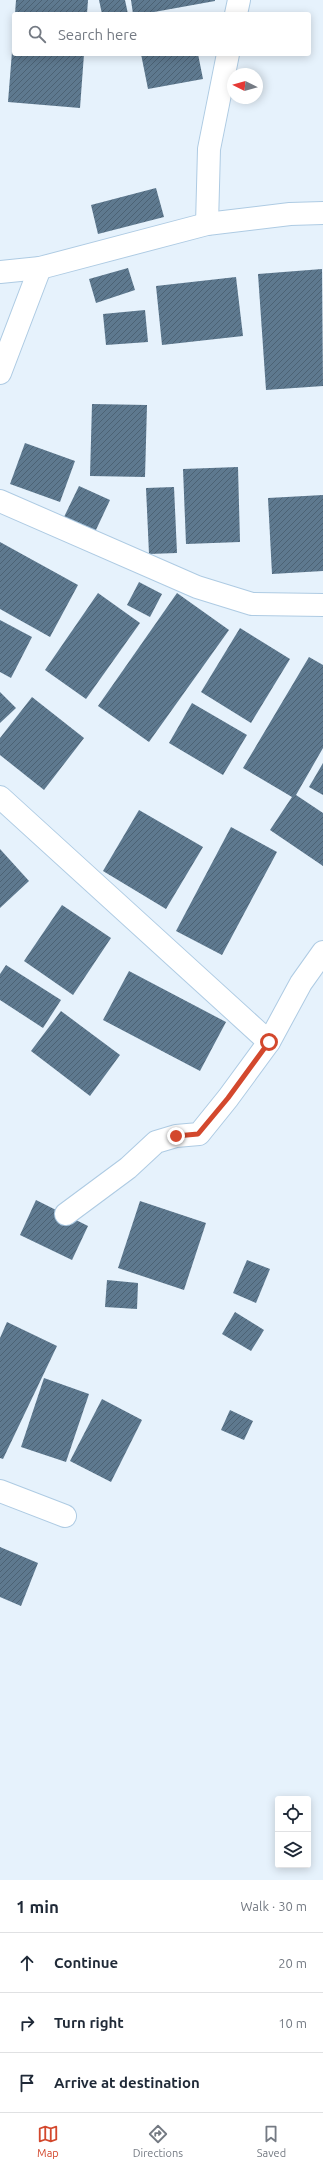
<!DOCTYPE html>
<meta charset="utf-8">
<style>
:root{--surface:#fff;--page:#f6f6f7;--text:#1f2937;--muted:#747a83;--line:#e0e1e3;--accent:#d3482d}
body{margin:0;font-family:Ubuntu,sans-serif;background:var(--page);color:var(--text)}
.controls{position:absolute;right:12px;bottom:12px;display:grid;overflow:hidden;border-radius:4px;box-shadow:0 2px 10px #0003}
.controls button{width:36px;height:36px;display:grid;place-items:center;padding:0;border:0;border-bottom:1px solid var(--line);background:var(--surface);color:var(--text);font:20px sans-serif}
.compass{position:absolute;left:227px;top:68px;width:36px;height:36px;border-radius:50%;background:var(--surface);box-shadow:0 2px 10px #0003;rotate:275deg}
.stop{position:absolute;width:12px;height:12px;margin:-9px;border:3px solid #d3482d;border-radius:50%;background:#fff}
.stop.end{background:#d3482d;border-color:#fff;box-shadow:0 1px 4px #0008}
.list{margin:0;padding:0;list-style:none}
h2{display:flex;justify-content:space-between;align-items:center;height:52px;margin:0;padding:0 16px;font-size:17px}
h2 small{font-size:13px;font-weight:400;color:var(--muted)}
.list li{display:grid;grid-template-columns:26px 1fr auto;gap:12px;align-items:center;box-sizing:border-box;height:60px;padding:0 16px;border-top:1px solid var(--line)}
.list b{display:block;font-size:15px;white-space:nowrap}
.list em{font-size:13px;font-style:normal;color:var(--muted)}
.icon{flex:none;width:22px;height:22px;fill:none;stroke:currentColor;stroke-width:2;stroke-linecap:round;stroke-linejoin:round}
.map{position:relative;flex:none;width:323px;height:1880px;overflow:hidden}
.search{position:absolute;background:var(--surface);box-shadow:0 2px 10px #0003;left:12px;right:12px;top:12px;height:44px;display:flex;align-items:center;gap:10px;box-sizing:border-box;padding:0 14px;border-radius:4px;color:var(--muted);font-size:15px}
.sheet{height:232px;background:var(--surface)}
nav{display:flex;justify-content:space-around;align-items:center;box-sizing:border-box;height:56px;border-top:1px solid var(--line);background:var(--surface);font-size:11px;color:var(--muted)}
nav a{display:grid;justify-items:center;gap:2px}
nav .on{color:var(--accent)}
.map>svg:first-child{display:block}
.building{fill:url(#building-hatch)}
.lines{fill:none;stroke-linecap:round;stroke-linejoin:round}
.minor-casing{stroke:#aecbe3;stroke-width:24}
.minor{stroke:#fff;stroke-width:22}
.route{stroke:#d3482d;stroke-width:5}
</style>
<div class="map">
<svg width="323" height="1880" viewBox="0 0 323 1880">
<defs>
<pattern id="building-hatch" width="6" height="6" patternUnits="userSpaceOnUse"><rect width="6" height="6" fill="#5e798f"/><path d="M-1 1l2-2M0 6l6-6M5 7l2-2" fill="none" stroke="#4c6274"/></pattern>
</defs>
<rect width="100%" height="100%" fill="#e6f2fc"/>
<g class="building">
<polygon points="16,0 88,0 87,14 15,14"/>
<polygon points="99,0 125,0 128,14 102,14"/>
<polygon points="131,0 215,0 215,1 143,14 133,14"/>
<polygon points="13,39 14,54 84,54 80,108 8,102"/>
<polygon points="141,54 198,54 203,79 148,89"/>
<polygon points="156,188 164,217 98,234 91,205"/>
<polygon points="128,268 135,290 96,303 89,279"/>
<polygon points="322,269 323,386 266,390 258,274"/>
<polygon points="236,277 243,336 162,345 156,286"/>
<polygon points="145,310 148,342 106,345 103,314"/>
<polygon points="92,404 147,405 145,477 90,476"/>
<polygon points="25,443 75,461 60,502 10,484"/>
<polygon points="238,467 240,542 186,544 183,469"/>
<polygon points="79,486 110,500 95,532 64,517"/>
<polygon points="174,487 177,553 149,554 146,488"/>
<polygon points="323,495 323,571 272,574 268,498"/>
<polygon points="0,542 78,585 50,637 0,609"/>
<polygon points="139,582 162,594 150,617 127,605"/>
<polygon points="98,593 140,623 86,699 45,670"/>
<polygon points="177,593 229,630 149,742 98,706"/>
<polygon points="0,620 32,637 11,678 0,672"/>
<polygon points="240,628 290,659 251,723 201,692"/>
<polygon points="309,657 323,665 323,748 296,795 323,813 323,866 270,830 292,797 243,768"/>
<polygon points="0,692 16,708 0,723"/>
<polygon points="32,697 84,738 44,790 0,755 0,738"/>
<polygon points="192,703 247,735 223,775 169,743"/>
<polygon points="323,763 323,795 309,787"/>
<polygon points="139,810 203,847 166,909 103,871"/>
<polygon points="231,827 277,852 222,955 176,931"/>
<polygon points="0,849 29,881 0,908"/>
<polygon points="62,905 111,938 73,995 24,961"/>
<polygon points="6,965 61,1000 43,1028 0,1000 0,974"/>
<polygon points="129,971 226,1022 200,1071 103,1020"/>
<polygon points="61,1011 120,1055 90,1096 31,1051"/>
<polygon points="36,1200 88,1226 72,1260 20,1235"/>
<polygon points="140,1201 206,1223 184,1290 118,1268"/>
<polygon points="247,1260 270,1269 256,1303 233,1293"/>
<polygon points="107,1280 138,1283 137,1309 105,1307"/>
<polygon points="235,1312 264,1330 251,1351 222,1334"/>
<polygon points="7,1322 57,1346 3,1459 0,1458 0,1338"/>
<polygon points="44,1378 89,1394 66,1462 21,1447"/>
<polygon points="102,1399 142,1420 111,1482 70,1461"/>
<polygon points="230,1410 253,1421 244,1440 221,1430"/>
<polygon points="0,1547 38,1563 21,1606 0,1597"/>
</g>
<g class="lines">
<g class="minor-casing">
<g id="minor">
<polyline points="236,14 239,0"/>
<polyline points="207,224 209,149 228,54"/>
<polyline points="0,272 40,268 207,224 290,214 323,213"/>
<polyline points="0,373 40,268"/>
<polyline points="0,501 197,587 252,604 323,605"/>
<polyline points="0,797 269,1042"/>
<polyline points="66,1214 128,1168 156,1142 176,1136 199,1134 228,1098 269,1042 301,983 323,952"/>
<polyline points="0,1491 65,1516"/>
</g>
</g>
<use href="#minor" class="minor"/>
</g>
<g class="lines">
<polyline class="route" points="176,1136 198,1134 228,1098 269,1042"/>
</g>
</svg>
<div class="controls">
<button><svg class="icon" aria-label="locate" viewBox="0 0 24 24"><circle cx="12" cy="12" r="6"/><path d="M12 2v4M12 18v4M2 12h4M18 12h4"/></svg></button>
<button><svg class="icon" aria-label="layers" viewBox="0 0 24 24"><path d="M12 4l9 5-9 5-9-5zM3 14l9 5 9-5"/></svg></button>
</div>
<svg class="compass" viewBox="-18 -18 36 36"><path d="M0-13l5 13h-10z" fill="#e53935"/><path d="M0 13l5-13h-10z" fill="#747a83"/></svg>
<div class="stop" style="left:269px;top:1042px"></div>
<div class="stop end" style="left:176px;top:1136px"></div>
<div class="search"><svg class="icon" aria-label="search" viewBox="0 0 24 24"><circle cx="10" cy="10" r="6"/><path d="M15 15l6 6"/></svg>Search here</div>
</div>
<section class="sheet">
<h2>1 min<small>Walk · 30 m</small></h2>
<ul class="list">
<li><svg class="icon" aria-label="ahead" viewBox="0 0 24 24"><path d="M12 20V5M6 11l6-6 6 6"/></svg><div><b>Continue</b></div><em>20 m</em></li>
<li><svg class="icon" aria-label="right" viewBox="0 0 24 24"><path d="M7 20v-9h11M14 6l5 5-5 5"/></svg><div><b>Turn right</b></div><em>10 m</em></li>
<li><svg class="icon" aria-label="arrive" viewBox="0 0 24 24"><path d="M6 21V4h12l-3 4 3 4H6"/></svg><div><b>Arrive at destination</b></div></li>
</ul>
</section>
<nav>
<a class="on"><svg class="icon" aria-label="map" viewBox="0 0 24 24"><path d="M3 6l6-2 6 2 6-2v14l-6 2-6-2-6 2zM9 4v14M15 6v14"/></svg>Map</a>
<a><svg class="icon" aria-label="directions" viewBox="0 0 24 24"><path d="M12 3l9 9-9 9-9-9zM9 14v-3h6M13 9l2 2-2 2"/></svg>Directions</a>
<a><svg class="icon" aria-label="saved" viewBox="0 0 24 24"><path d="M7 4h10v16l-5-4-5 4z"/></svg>Saved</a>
</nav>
